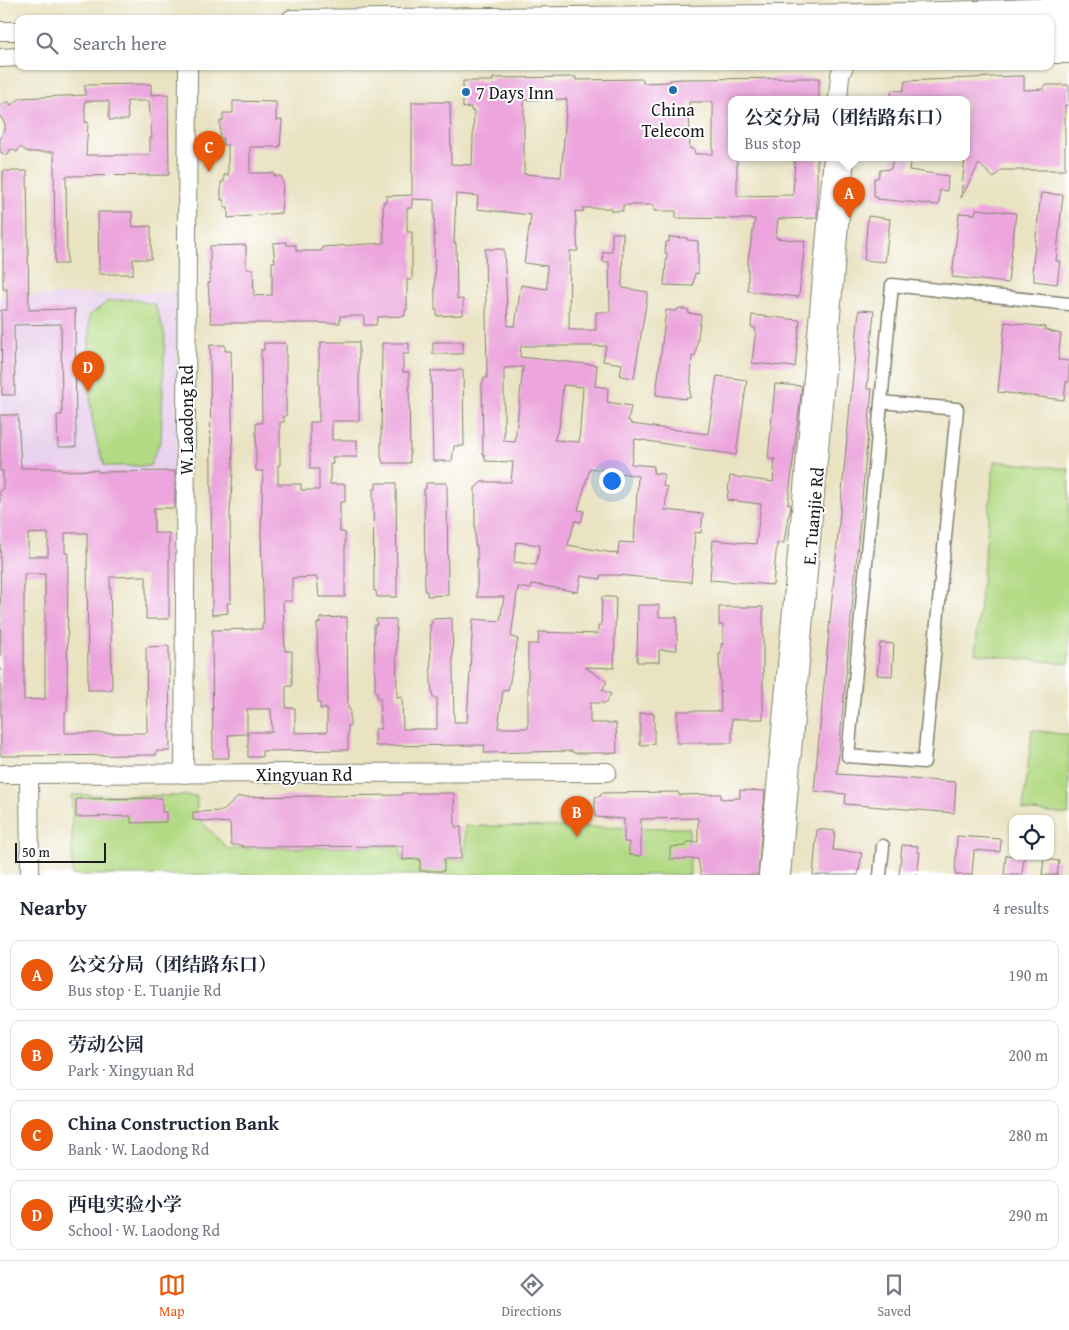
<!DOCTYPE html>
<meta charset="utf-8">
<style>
:root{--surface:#fff;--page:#f2f2f3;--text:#1f2937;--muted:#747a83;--line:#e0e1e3;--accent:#ea580c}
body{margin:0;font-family:"Gentium Book Plus","Noto Serif SC",serif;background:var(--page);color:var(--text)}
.controls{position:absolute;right:15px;bottom:15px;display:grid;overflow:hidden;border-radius:10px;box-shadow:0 1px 4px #0004}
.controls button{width:45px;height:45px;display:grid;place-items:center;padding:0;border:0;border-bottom:1px solid var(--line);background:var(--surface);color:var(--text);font:25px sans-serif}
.scale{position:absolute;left:15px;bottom:12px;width:91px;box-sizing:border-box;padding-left:5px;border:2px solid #1c1c1c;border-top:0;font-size:14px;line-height:18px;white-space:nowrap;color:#1c1c1c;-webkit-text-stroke:4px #fff;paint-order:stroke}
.you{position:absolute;left:611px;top:480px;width:18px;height:18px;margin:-12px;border:4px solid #fff;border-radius:50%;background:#1a73e8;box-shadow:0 0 0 8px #1a73e833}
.badge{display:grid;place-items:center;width:32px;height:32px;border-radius:50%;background:var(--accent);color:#fff;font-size:16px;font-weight:700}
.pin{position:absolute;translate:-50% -41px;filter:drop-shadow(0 1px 2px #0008)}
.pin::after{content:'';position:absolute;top:26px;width:18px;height:15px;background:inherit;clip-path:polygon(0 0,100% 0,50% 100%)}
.popup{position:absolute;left:728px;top:96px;width:242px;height:65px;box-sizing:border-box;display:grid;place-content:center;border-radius:10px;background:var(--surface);filter:drop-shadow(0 1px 4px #0005);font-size:16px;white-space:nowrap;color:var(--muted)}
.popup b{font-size:19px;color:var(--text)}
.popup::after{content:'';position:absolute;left:50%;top:100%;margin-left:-10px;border:10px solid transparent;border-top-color:var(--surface)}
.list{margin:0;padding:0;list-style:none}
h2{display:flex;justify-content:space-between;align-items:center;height:65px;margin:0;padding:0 20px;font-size:21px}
h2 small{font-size:16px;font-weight:400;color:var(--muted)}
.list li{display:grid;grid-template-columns:32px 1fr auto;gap:15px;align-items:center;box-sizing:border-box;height:70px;margin:0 10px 10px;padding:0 10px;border:1px solid var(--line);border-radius:10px}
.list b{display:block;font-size:19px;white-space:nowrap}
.list p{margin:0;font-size:16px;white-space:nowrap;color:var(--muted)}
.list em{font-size:16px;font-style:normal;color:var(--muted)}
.icon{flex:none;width:28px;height:28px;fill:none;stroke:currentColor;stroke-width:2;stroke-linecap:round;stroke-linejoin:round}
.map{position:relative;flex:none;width:1069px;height:875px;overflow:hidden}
.search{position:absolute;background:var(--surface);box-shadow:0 1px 4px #0004;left:15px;right:15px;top:15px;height:55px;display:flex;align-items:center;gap:12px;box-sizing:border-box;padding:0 18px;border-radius:10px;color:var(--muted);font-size:19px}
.sheet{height:385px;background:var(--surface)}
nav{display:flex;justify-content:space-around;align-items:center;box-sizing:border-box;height:70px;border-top:1px solid var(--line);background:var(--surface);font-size:14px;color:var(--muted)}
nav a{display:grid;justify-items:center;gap:2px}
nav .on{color:var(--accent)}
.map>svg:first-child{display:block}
.built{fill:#e9d2ed}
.green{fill:#b2da84;stroke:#677b50}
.building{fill:#eca6dd;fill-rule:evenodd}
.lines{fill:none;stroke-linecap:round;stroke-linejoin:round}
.street-casing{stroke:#82806f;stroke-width:15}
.secondary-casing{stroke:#82806f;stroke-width:20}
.street{stroke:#fff;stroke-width:12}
.secondary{stroke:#fff;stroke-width:18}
.poi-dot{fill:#1f6fb2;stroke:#fff;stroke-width:2}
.labels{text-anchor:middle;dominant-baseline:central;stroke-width:4;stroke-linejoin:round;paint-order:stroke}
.poi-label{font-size:18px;fill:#1c1c1c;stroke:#fff;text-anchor:start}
.street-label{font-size:18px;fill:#1c1c1c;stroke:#fff}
</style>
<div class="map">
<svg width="1069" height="875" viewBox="0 0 1069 875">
<rect width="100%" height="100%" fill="#fff"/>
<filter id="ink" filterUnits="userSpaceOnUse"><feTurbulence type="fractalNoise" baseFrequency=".02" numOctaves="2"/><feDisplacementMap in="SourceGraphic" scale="10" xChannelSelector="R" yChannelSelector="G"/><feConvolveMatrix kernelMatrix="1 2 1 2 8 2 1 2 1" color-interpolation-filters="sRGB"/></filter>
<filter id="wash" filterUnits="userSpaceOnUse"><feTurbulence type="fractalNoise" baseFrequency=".0096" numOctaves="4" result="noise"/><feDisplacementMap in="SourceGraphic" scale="20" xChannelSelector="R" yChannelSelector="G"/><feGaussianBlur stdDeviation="1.12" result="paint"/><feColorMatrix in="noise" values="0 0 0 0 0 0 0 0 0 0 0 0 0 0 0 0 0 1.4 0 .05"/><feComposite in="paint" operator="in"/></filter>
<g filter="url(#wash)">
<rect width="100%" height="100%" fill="#e9e3c2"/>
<polygon class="built" points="177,292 177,488 0,490 0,296"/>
<g class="green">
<path d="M133,299L155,305L165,335L161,439L150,466H105C85,420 90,365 89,316L108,301Z"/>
<polygon points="994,461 1069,469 1069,664 975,654"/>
<polygon points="1032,730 1069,735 1069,815 1023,810"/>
<polygon points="72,795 197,796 197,817 228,849 400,846 402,861 465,860 465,826 689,828 690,875 72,875"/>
</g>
<g id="blocks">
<g class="building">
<polygon points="1016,76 1024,76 1024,90 1044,89 1044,85 1069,85 1069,105 1065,105 1065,170 1001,170 994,178 979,164 961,198 965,157 966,157 966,99 890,99 892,90 903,91 905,81"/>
<path d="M576,77V80L643,79V83L670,82V80L681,79L819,78V99H732V157H737V196L793,195L795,157H817V218L778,219L776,238L805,241L799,295L798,297L748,291V260L755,219L676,218V211H654V205H623V211H611V208H583V212L575,211L578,251H570L569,330H596V312H610L609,262H603V252H612V233H623L622,286L623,288L648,292L634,378L620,376L622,364L603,361L606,346H521L520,357L597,365L595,386L608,388L607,402L631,406L628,421L631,422V424L692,432L708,434L717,376L747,380L736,455L635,439L631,464L654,466L653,473L664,474L663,486L667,487L665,510L703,514L701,533L695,532L691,582L617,575H601L600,579L581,576L578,592L532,584L531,589L518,587L511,637L518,639L508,691L503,690L498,728H528V644H538L539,632L598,634V625H601L602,597H616L614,668L585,667L607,682L602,690L611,694L606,703H590V723H616L617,753H573V751L484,753L485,745L375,746V729H381L380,698H377V692H375V679L374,625H377L376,619H396L397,698L402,697L403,729H437V698H433L431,683L430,624H432V619L452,618L454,722H467L473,619L500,621L504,597H477V546H475V488L482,482H511L513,462L485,461V455H483L482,384L484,378H487L485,249H504L508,326H515L521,285L547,289V266L524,263L531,215L477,209L478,196L456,194L454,243H456L457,299H463V315L437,316V310H435L434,200L412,199V208H407V232H412V280H407V310H405V316L378,317L376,325H364V316H340V323H211L208,283H210V246L246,245V269H253L254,296L272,295V262H275L273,243L286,242L287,245H296V251H322V247L384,243L383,202H386V196L412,195V102H450L451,164L472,165L474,111H471V107L463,108V81H493V78ZM567,99L561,177L524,174V100ZM689,102H713V154H695L694,149H690ZM523,367L515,442L504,441V368ZM563,385L583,387L579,442L554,440L559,428ZM590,468L638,476L634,543L619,542L618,554L568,545L575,521L581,522L584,511L578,510ZM516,542L540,545L536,565L514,562Z"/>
<path d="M151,84V95L168,94L169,175L66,176L67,264H55L54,152H28L20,147L17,152L11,149L7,156L0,152V139L5,130V124L0,116V106L8,101L11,105L21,98L85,95V85ZM85,101H109V120H128L127,101H149L152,138H150V155H86L88,122H85Z"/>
<polygon points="233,101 276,102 276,120 282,120 280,147 250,147 250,173 274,173 274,176 281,176 283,182 281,213 228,218 228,207 224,207 224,200 221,200 221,182 224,182 224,175 228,175 228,145 223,145 223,138 220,138 220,121 223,121 223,113 233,113"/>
<polygon points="893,157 911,157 909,170 948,176 947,191 940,190 939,205 877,199 877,197 874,197 874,178 878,178 880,170 891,169"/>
<polygon points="3,171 27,171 29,310 75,309 76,447 58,447 57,415 62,415 61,324 14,325 15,395 2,395 1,310 7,310 7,289 3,289"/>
<polygon points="1041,193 1063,195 1056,261 1060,261 1057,284 1034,281 1034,272 1032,272"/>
<polygon points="976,209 1016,213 1008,283 952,277 959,213 975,214"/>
<polygon points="98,212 132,212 133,227 151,226 151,259 133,259 133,274 99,274"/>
<polygon points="868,216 890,219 885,262 864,260"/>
<polygon points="669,237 687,238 687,240 698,241 698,274 695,273 693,286 664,285 667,253 665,253 666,242 669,242"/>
<polygon points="678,308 689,310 688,313 701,315 695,357 692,356 690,398 686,397 686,399 656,395 666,310 677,311"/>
<polygon points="859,310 874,311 867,389 872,389 837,774 956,782 954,813 845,804 846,794 814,791"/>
<polygon points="752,315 800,320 795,367 752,363 756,328 751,327"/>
<polygon points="1005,322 1045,327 1045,330 1061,334 1058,360 1069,361 1069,382 1066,382 1064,400 998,392"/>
<polygon points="321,342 359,342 359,421 332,421 332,440 357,440 357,457 332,457 333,464 330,464 330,484 345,484 345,502 340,502 340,532 345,532 345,597 319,597 317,577 292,578 292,601 283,601 285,651 292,651 292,686 286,686 286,708 295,708 295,733 327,732 327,709 320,709 320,703 318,703 317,623 320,623 320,618 347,617 348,709 350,709 350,726 348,726 348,750 262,751 262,757 248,757 248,732 272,732 271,709 247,709 247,734 228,735 229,758 213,758 212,630 262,629 262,624 264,624 261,534 263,471 256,471 256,423 262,423 261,350 264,350 264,343 286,343 286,416 284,416 284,422 280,422 280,465 278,465 278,484 301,484 301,490 319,490 319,469 310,469 310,422 319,422 319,349 321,349"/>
<rect x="433" y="342" width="30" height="12"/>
<polygon points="382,343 409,343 409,354 403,354 403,372 409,372 410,463 383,463 381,457"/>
<polygon points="210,345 225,345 225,351 231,351 233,473 230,511 231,603 227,603 228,613 212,615"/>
<polygon points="463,370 464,446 454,446 452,461 433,461 431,371"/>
<polygon points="775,384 802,386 788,504 791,505 789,516 788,516 784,543 777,543 773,585 710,580 713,540 756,544 761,504 727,500 730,476 773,482 775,459 768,459"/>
<path d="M0,415H18L21,468H61V471L98,470V472L175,471V508H154V533H169V619H146V576L110,577L112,690H88L87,533H65V553H68L67,712H65V733H147L146,647L169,646L170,751H156V755L1,756L0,490H3V471H0ZM48,533V556H28V534ZM24,574H45V699L24,700Z"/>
<polygon points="376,483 396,483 397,597 377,597 376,591 374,591 373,489 376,489"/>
<polygon points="426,483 447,483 448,595 427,596 427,591 425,591 424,489 426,489"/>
<polygon points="638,605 659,605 659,617 677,617 677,650 659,650 659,662 637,662"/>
<polygon points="719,607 763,607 763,719 732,719 732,743 677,743 677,711 721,711 719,654 721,654 721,644 723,644 723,625 719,625"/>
<polygon points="880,643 894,644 892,676 877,675"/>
<polygon points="640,713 654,713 654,744 640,745"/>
<polygon points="740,790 765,791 758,875 701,875 698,859 670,859 670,847 686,846 686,842 698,842 698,818 641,819 641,856 629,855 629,842 624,842 624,819 595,817 595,797 601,796 601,793 678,792 679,795 721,794 721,799 740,798"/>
<polygon points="402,793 454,793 455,827 461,827 461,859 444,859 444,871 420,871 420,859 403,860 403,846 242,847 242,845 231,845 230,823 193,820 193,812 223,811 238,797 402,795"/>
<polygon points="162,798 162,812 166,812 166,822 131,823 131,816 76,817 76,799"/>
<polygon points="817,829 835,831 833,850 862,853 858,875 813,875"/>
<polygon points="957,836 1001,839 1000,852 974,850 972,875 955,875"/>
<polygon points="902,845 918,846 917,852 920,852 917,875 899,875"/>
<polygon points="1006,855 1024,857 1022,875 1004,875"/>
<polygon points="1044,859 1059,861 1057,875 1042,875"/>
</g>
</g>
</g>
<g filter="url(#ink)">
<use href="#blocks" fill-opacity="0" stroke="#82806f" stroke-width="1"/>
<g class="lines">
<g class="street-casing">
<g id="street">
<polyline points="881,402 957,409 924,762 848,756 892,285 1069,304"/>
<polyline points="880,875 883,846"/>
</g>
</g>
<g class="secondary-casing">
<g id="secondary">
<polyline points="291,19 875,13 1069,7"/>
<polyline points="1050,22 1069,21"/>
<polyline points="0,31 19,31"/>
<polyline points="1050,36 1069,36"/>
<polyline points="1050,54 1069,54"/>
<polyline points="0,58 19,57"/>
<polyline points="838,99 840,75 844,66"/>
<polyline points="0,774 607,772"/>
<polyline points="184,774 188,66"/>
<polyline points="29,775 30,875"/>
<polyline points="768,875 833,157"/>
<polyline points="781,875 845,157"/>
</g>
</g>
<use href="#street" class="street"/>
<use href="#secondary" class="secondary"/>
</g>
</g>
<g class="poi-dot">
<circle cx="673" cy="90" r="5"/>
<circle cx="466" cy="92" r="5"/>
</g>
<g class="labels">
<g class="poi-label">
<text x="476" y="92">7 Days Inn</text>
<text x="673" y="109" text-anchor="middle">China<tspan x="673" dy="21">Telecom</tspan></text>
</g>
<g class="street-label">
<text transform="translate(186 420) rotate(-90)">W. Laodong Rd</text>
<text transform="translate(813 516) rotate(-85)">E. Tuanjie Rd</text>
<text x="304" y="774">Xingyuan Rd</text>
</g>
</g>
</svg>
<div class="controls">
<button><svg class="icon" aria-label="locate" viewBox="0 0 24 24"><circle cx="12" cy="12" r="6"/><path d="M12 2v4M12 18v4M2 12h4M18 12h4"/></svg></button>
</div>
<div class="scale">50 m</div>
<div class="you"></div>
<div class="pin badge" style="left:849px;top:218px">A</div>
<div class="popup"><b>公交分局（团结路东口）</b>Bus stop</div>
<div class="pin badge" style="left:577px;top:837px">B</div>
<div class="pin badge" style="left:209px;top:172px">C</div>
<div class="pin badge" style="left:88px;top:392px">D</div>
<div class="search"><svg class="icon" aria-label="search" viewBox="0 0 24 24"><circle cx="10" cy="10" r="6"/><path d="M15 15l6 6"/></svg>Search here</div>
</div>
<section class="sheet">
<h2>Nearby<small>4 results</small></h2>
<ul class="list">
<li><span class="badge">A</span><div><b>公交分局（团结路东口）</b><p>Bus stop · E. Tuanjie Rd</p></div><em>190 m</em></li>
<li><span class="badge">B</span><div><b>劳动公园</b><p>Park · Xingyuan Rd</p></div><em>200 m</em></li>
<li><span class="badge">C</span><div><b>China Construction Bank</b><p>Bank · W. Laodong Rd</p></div><em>280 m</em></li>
<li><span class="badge">D</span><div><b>西电实验小学</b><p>School · W. Laodong Rd</p></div><em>290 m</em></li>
</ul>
</section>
<nav>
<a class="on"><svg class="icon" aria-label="map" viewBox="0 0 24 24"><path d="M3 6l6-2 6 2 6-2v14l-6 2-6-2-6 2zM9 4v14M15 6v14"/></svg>Map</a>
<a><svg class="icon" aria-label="directions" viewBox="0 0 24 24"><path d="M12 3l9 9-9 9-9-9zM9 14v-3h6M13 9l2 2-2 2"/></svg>Directions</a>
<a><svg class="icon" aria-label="saved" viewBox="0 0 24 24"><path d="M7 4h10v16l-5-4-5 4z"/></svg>Saved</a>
</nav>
